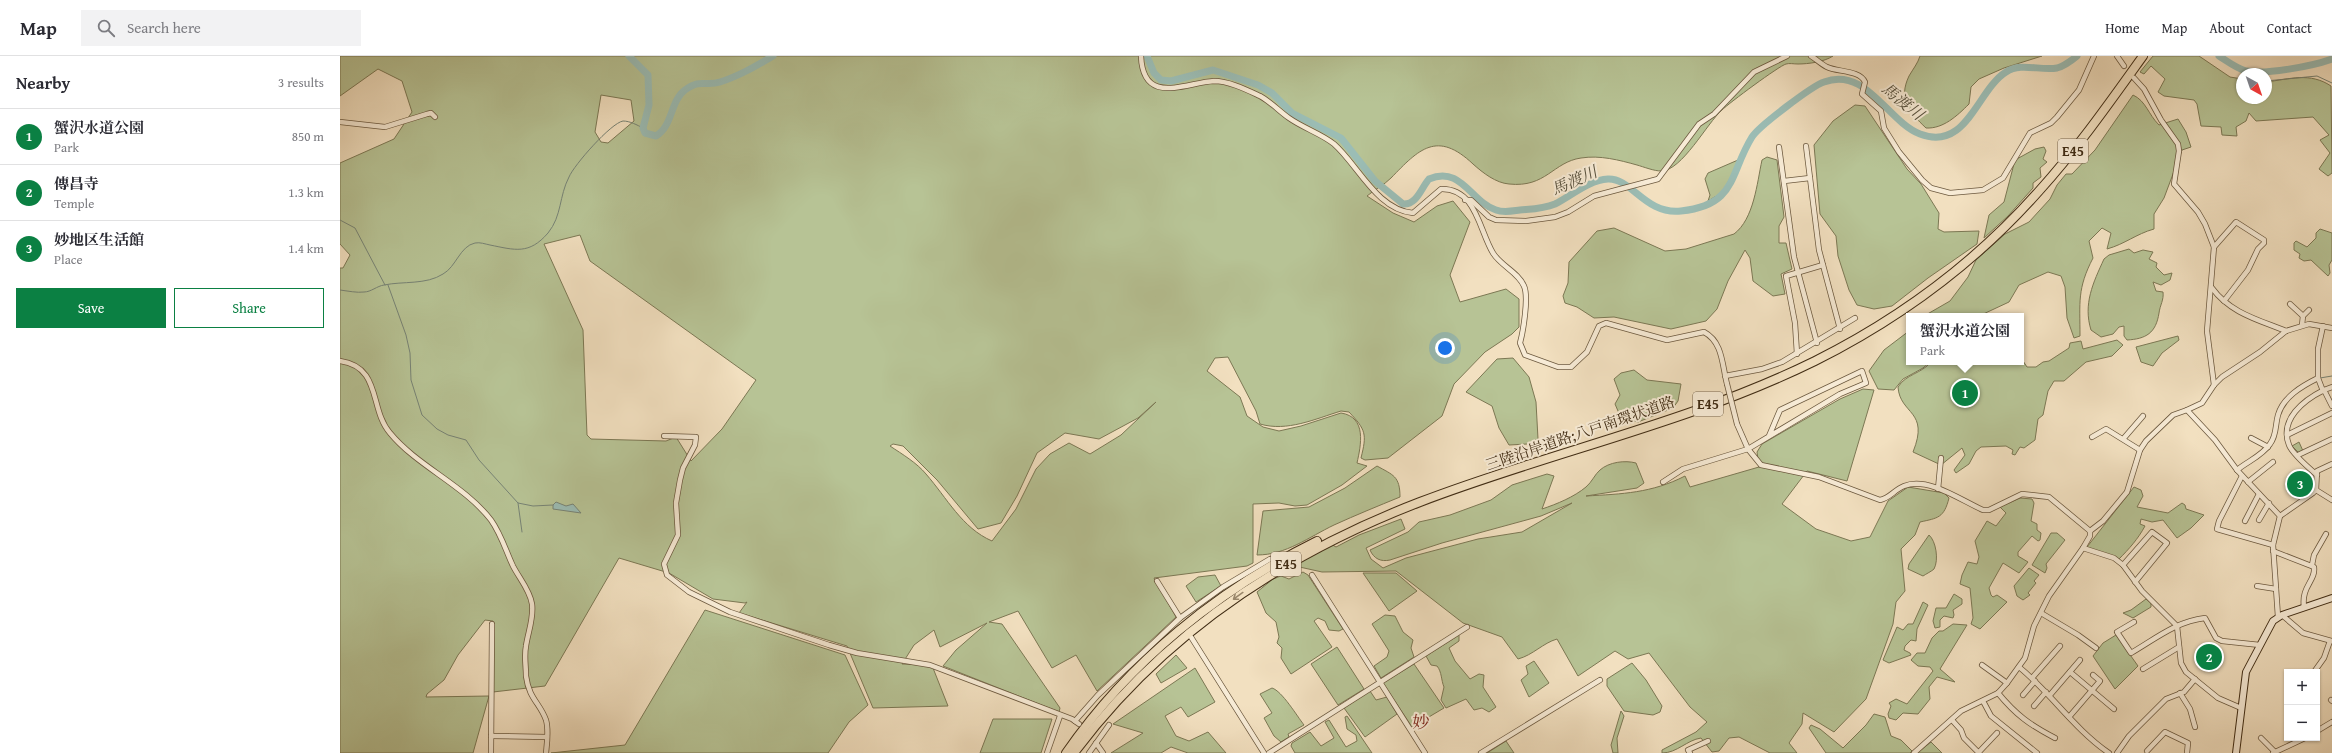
<!DOCTYPE html>
<meta charset="utf-8">
<style>
:root{--surface:#fff;--page:#f2f2f3;--text:#2b2b33;--muted:#7c7c81;--line:#e1e1e2;--accent:#0b8043}
body{margin:0;font-family:"Gentium Book Plus","Noto Serif JP",serif;background:var(--page);color:var(--text)}
.controls{position:absolute;right:12px;bottom:12px;display:grid;overflow:hidden;border-radius:0px;box-shadow:0 1px 3px #0004}
.controls button{width:36px;height:36px;display:grid;place-items:center;padding:0;border:0;border-bottom:1px solid var(--line);background:var(--surface);color:var(--text);font:20px sans-serif}
.compass{position:absolute;left:1896px;top:12px;width:36px;height:36px;border-radius:50%;background:var(--surface);box-shadow:0 1px 3px #0004;rotate:140deg}
.you{position:absolute;left:1105px;top:292px;width:14px;height:14px;margin:-10px;border:3px solid #fff;border-radius:50%;background:#1a73e8;box-shadow:0 0 0 6px #1a73e833}
.badge{display:grid;place-items:center;width:26px;height:26px;border-radius:50%;background:var(--accent);color:#fff;font-size:13px;font-weight:700}
.pin{position:absolute;translate:-50% -50%;border:2px solid #fff;box-shadow:0 1px 4px #0006}
.popup{position:absolute;left:1566px;top:257px;width:118px;height:52px;box-sizing:border-box;display:grid;place-content:center;border-radius:0px;background:var(--surface);filter:drop-shadow(0 1px 3px #0005);font-size:13px;white-space:nowrap;color:var(--muted)}
.popup b{font-size:15px;color:var(--text)}
.popup::after{content:'';position:absolute;left:50%;top:100%;margin-left:-8px;border:8px solid transparent;border-top-color:var(--surface)}
.list{margin:0;padding:0;list-style:none}
h2{display:flex;justify-content:space-between;align-items:center;height:52px;margin:0;padding:0 16px;font-size:17px}
h2 small{font-size:13px;font-weight:400;color:var(--muted)}
.list li{display:grid;grid-template-columns:26px 1fr auto;gap:12px;align-items:center;box-sizing:border-box;height:56px;padding:0 16px;border-top:1px solid var(--line)}
.list b{display:block;font-size:15px;white-space:nowrap}
.list p{margin:0;font-size:13px;white-space:nowrap;color:var(--muted)}
.list em{font-size:13px;font-style:normal;color:var(--muted)}
.actions{display:flex;gap:8px;padding:12px 16px}
.actions a{flex:1;padding:9px 0;border:1px solid var(--accent);border-radius:0px;text-align:center;font-size:14px;color:var(--accent)}
.actions .main{background:var(--accent);color:#fff}
.icon{flex:none;width:22px;height:22px;fill:none;stroke:currentColor;stroke-width:2;stroke-linecap:round;stroke-linejoin:round}
.map{position:relative;flex:none;width:1992px;height:697px;overflow:hidden}
header{display:flex;align-items:center;gap:24px;box-sizing:border-box;height:56px;padding:0 20px;background:var(--surface);border-bottom:1px solid var(--line)}
header strong{font-size:19px}
nav{display:flex;gap:22px;margin-inline-start:auto;font-size:14px}
.search{width:280px;height:36px;background:var(--page);display:flex;align-items:center;gap:10px;box-sizing:border-box;padding:0 14px;border-radius:0px;color:var(--muted);font-size:15px}
main{display:flex}
aside{flex:1;background:var(--surface)}
.map>svg:first-child{display:block}
.green{fill:#b7c395;stroke:#7c7854;fill-rule:evenodd}
.water{fill:#9bbdb5;stroke:#778375}
.lines{fill:none;stroke-linecap:round;stroke-linejoin:round}
.stream{stroke:#778375;stroke-width:1}
.river{stroke:#9bbdb5;stroke-width:7}
.minor-casing{stroke:#6c593f;stroke-width:6}
.secondary-casing{stroke:#402c14;stroke-width:8}
.motorway-casing{stroke:#402c14;stroke-width:10}
.minor{stroke:#f7ebd6;stroke-width:4.5}
.secondary{stroke:#f7ebd6;stroke-width:6}
.motorway{stroke:#f2e0c0;stroke-width:8}
.minor-bridge-casing{stroke:#6c593f;stroke-width:6;stroke-linecap:butt}
.minor-bridge{stroke:#f7ebd6;stroke-width:4.5}
.oneway{stroke:#99866a}
.labels{text-anchor:middle;dominant-baseline:central;stroke-width:4;stroke-linejoin:round;paint-order:stroke}
.shield{fill:#f7ebd6;stroke:#77654e;stroke-width:1}
.shield-label{font-size:14px;font-weight:bold;fill:#402c14}
.street-label{font-size:15px;fill:#402c14;stroke:#f7ebd6}
.water-label{font-size:16px;font-style:italic;fill:#57503c;stroke:#f7ebd6}
.quarter-label{font-size:17px;fill:#7a1f14;stroke:#f7ebd6}
</style>
<header>
<strong>Map</strong>
<div class="search"><svg class="icon" aria-label="search" viewBox="0 0 24 24"><circle cx="10" cy="10" r="6"/><path d="M15 15l6 6"/></svg>Search here</div>
<nav><a>Home</a><a>Map</a><a>About</a><a>Contact</a></nav>
</header>
<main>
<aside>
<h2>Nearby<small>3 results</small></h2>
<ul class="list">
<li><span class="badge">1</span><div><b>蟹沢水道公園</b><p>Park</p></div><em>850 m</em></li>
<li><span class="badge">2</span><div><b>傳昌寺</b><p>Temple</p></div><em>1.3 km</em></li>
<li><span class="badge">3</span><div><b>妙地区生活館</b><p>Place</p></div><em>1.4 km</em></li>
</ul>
<div class="actions"><a class="main">Save</a><a>Share</a></div>
</aside>
<div class="map">
<svg width="1992" height="697" viewBox="0 0 1992 697">
<rect width="100%" height="100%" fill="#f2e0c0"/>
<filter id="stains"><feTurbulence type="fractalNoise" baseFrequency=".005" numOctaves="4"/><feColorMatrix values="0 0 0 0 .2 0 0 0 0 .09 0 0 0 0 .02 0 0 0 .5 -.17"/></filter>
<radialGradient id="worn" r=".72"><stop offset=".6" stop-color="#630" stop-opacity="0"/><stop offset="1" stop-color="#630" stop-opacity=".3"/></radialGradient>
<g class="green">
<path d="M0,0H1493C1484,6 1468,8 1458,8C1454,8 1449,7 1446,8C1439,10 1389,47 1382,54C1367,67 1342,115 1321,115C1314,115 1304,111 1297,109C1279,104 1260,99 1241,102C1213,106 1206,132 1169,128C1156,127 1143,117 1133,108C1097,74 1079,93 1051,122C1044,129 1034,134 1027,140L1053,157L1074,166L1097,150L1113,145L1130,166L1110,219L1120,246L1166,233L1179,243V271L1172,278L1145,296L1114,328L1102,360L1048,402L1025,404L1021,402C1027,378 1026,374 1009,356L1001,355C975,363 947,376 920,368L916,355L888,301L875,302L867,315L900,341L907,360L923,371L939,375L961,370L1001,357C1027,361 1021,389 1017,407L1027,410L1002,429L967,449L955,450L939,447L913,448V507L907,510L814,522L836,561L757,635L736,599L712,612L678,555L649,566L662,568L720,652L719,656L603,610L616,594L647,567L600,591L594,574L574,589L562,608L584,609L593,612L608,650L533,652L507,590L399,557L407,546L405,547L373,543L329,517L279,502L205,630L153,636V565L145,564L118,599L104,624L87,638L86,641L149,640L133,697H0V212H3L10,199L0,188V107L54,83L72,56L62,25L38,13L0,40ZM261,39L291,44L294,65L268,87L261,86L255,76ZM240,179L250,205L416,324L382,373L351,405L336,381L326,385L251,383L247,379L243,274L204,188ZM816,346L781,379L750,398L729,387L710,398L696,413L676,453L652,485C622,472 607,442 586,418C577,407 562,398 550,390L553,388L563,390L597,424L638,473L661,467L677,440L697,397L725,377L759,383L798,362Z"/>
<path d="M1580,0H1702L1664,12L1639,23L1631,31L1629,48C1617,60 1603,73 1586,72C1569,56 1558,43 1569,20C1573,13 1578,7 1580,0Z"/>
<path d="M1813,0H1859L1890,21L1902,23V42H1926V26C1950,23 1970,16 1991,30L1992,117L1988,120L1979,113L1990,97L1980,84L1989,79L1973,61L1916,65L1909,57L1906,65L1896,71L1897,80L1882,79L1881,71L1861,70L1857,48L1854,44L1824,40L1818,36L1825,23L1811,10L1804,18L1800,16Z"/>
<path d="M1793,39C1806,45 1808,58 1819,69L1838,63L1846,76L1851,91L1842,94L1824,142L1814,158V173C1796,178 1785,188 1767,193L1771,177L1762,172L1749,185L1753,202C1737,233 1740,246 1740,280L1734,282L1727,262L1725,231L1721,220L1708,216L1679,229L1669,246L1639,260H1584L1610,245L1628,221L1636,204L1665,178L1689,166L1710,143L1717,129L1726,118H1732L1755,94Z"/>
<polygon points="1515,49 1525,50 1567,113 1581,128 1599,157 1598,173 1604,176 1639,175 1637,188 1588,222 1552,250 1534,253 1517,249 1509,234 1498,200 1496,180 1480,158 1474,89 1493,65"/>
<polygon points="1704,91 1706,95 1703,103 1707,106 1700,112 1701,121 1693,127 1693,132 1668,160 1644,182 1649,159 1664,146 1675,104 1695,93"/>
<path d="M1427,101L1437,104L1444,161L1439,170V187H1446L1452,213L1441,218L1445,238L1433,240L1413,225L1410,202L1405,194L1388,225L1377,253L1366,265L1331,273L1274,261L1254,262L1237,251L1225,247L1223,240L1228,227L1229,206L1257,175L1274,172L1325,195L1346,193L1394,178C1414,163 1417,127 1422,104Z"/>
<polygon points="1398,104 1399,105 1383,136 1368,145 1370,139 1365,123 1368,117"/>
<polygon points="1980,173 1992,177 1992,204 1989,209 1990,217 1988,220 1971,204 1964,205 1959,202 1960,198 1954,194 1954,187 1956,185 1967,191 1976,182 1976,177"/>
<path d="M1789,193L1794,197L1803,194L1813,196L1809,203L1817,207L1816,211L1824,219L1832,217L1830,224L1821,229L1813,226L1816,235L1823,236C1824,244 1820,249 1819,257C1816,277 1806,283 1787,284L1784,280V270L1779,271L1773,278L1761,281L1751,274C1743,248 1753,227 1764,203L1769,199Z"/>
<polygon points="1569,275 1569,306 1590,306 1583,312 1563,323 1554,334 1538,333 1529,315 1544,294"/>
<polygon points="1838,280 1839,284 1822,297 1813,310 1801,306 1796,291"/>
<path d="M1777,284L1783,289L1772,300L1746,306L1724,325H1714L1708,335L1703,359L1698,363L1695,384L1684,392L1680,391L1675,399L1672,398L1673,394L1666,390L1641,391L1636,395L1629,408L1616,417L1614,414L1625,399L1622,392L1601,409L1573,396C1590,354 1560,359 1558,331C1566,318 1581,318 1591,306H1681V302L1687,311H1696L1703,306L1709,305L1729,292L1730,287L1741,285L1743,293Z"/>
<polygon points="1173,302 1189,321 1196,346 1198,383 1187,388 1169,389 1159,372 1152,350 1126,336 1157,303"/>
<polygon points="1294,314 1307,324 1341,328 1338,345 1333,352 1298,366 1281,362 1275,348 1280,339 1274,323 1281,317"/>
<path d="M1523,333L1534,334L1507,425L1467,415L1442,448L1476,473L1511,485L1530,481L1548,445L1568,431L1604,437L1609,442C1604,462 1598,462 1580,466L1575,479L1561,493L1565,535L1556,546L1553,568L1526,643L1494,676L1463,657L1462,668L1449,687L1457,697H1430L1399,681L1389,682L1379,695L1372,696L1361,682C1347,684 1337,697 1322,697V694L1356,676L1367,666L1350,651L1309,597L1288,603L1275,595L1238,620L1217,583C1203,587 1193,599 1178,603L1162,581L1123,567L1056,515L982,516L955,510L966,501L991,488L996,491L1019,479L1061,463L1065,473L1026,492L1031,503L1043,512L1066,502L1138,483L1182,476L1232,447L1201,460L1102,487L1050,504C1041,506 1034,503 1030,494L1068,476L1079,466L1110,459L1151,444L1172,429L1207,418L1214,420L1202,453C1217,448 1234,441 1246,431C1252,426 1255,418 1260,414C1269,406 1285,404 1296,407L1304,427L1297,432L1246,440C1282,438 1312,437 1345,420L1350,431L1419,411L1417,396L1422,388L1500,343Z"/>
<polygon points="1959,386 1963,395 1959,397 1952,390"/>
<path d="M1037,410C1053,419 1060,420 1060,441C1038,450 1016,459 994,469C969,481 946,499 917,499L923,455L969,451L1005,432Z"/>
<path d="M1794,431L1801,434L1803,440L1797,451L1828,457L1842,447L1845,449L1846,453L1864,459L1851,472L1837,482L1823,464L1812,466L1801,463L1800,468L1805,470C1798,483 1789,493 1779,503L1747,491Z"/>
<polygon points="1680,442 1692,443 1694,447 1691,465 1697,468 1697,474 1701,477 1700,484 1698,485 1692,480 1678,496 1678,500 1688,506 1679,517 1663,507 1649,532 1651,539 1653,541 1657,539 1667,546 1640,573 1631,568 1633,562 1630,532 1620,528 1622,519 1628,506 1637,508 1639,501 1635,485 1647,465 1656,470 1666,457 1660,451"/>
<polygon points="1711,477 1717,477 1725,484 1706,508 1707,512 1705,517 1692,509"/>
<path d="M1589,479C1596,485 1599,504 1594,513C1592,515 1586,518 1583,520L1568,513L1569,508Z"/>
<polygon points="1689,512 1699,519 1694,525 1696,527 1688,537 1690,539 1683,544 1677,540 1674,530"/>
<polygon points="963,516 968,519 1003,573 999,575 989,574 985,565 978,562 974,565 992,591 951,618 941,602 942,592 937,587 939,581 936,566 926,557 917,536 933,523 941,520 949,523"/>
<polygon points="1023,517 1056,517 1077,535 1049,555"/>
<polygon points="875,519 881,530 856,546 846,530 858,521"/>
<polygon points="1614,538 1622,543 1622,548 1613,554 1614,559 1613,562 1604,560 1600,564 1600,571 1595,572 1593,565 1596,552 1606,552"/>
<polygon points="1806,543 1811,547 1811,551 1793,562 1783,557 1791,554"/>
<polygon points="1583,546 1588,549 1577,573 1576,585 1571,584 1565,590 1564,594 1570,597 1571,599 1549,607 1543,604 1557,571 1563,574 1568,568 1573,568"/>
<polygon points="365,554 505,599 528,649 509,666 488,697 211,697 285,689"/>
<polygon points="1045,559 1055,560 1063,576 1073,584 1071,592 1074,601 1041,622 1034,610 1047,601 1049,595 1032,568"/>
<polygon points="1613,568 1627,569 1600,613 1615,626 1597,621 1589,631 1590,643 1578,658 1563,657 1556,664 1549,662 1548,658 1551,650 1549,647 1556,643 1567,648 1593,615 1590,611 1578,610 1571,604 1577,597 1585,597 1592,582 1599,575 1603,575"/>
<path d="M1119,579V585L1109,592L1115,605L1130,623L1139,618L1144,619L1143,631L1156,651L1149,656L1142,652L1134,654L1126,643L1106,652L1101,644L1104,631C1101,624 1102,616 1097,610L1091,609L1086,600Z"/>
<polygon points="1776,579 1798,610 1775,633 1753,600 1763,587"/>
<polygon points="997,591 1024,633 998,649 971,608"/>
<polygon points="836,599 847,612 821,627 816,618"/>
<polygon points="1194,605 1209,627 1189,641 1181,624 1188,618 1186,610"/>
<polygon points="1292,607 1306,624 1322,650 1320,656 1313,659 1284,655 1267,630 1267,623"/>
<polygon points="1074,608 1104,652 1072,671 1043,627"/>
<polygon points="855,612 875,646 848,661 841,651 825,660 836,680 849,685 868,676 886,697 848,697 831,691 821,697 771,697 803,677 773,668"/>
<path d="M932,632C942,635 957,660 964,669L948,678L949,681L941,686L934,680L924,662L932,657L920,638Z"/>
<polygon points="1030,635 1036,644 1047,641 1057,658 1025,681 1004,652"/>
<polygon points="1281,655 1284,660 1277,682 1278,697 1273,697 1271,689"/>
<polygon points="1534,658 1545,661 1551,680 1561,684 1572,695 1570,697 1486,697 1469,672 1471,669 1480,673 1503,692 1526,669"/>
<polygon points="1007,660 1032,697 955,697 951,690 952,687 970,676 981,690 994,682 985,666 989,664 1006,691 1017,685 1016,679 1007,673 1005,661"/>
<polygon points="653,663 712,663 701,697 640,697"/>
<polygon points="1166,685 1174,697 1147,697"/>
<polygon points="1591,686 1602,697 1577,697"/>
</g>
<polygon class="water" points="216,446 226,450 233,448 241,457 213,453 213,449"/>
<g class="lines">
<g class="stream">
<polyline points="1926,25 1977,20 1992,27"/>
<polyline points="0,164 15,172 45,229"/>
<polyline points="48,229 66,279 70,297 71,324 82,359 97,373 108,379 126,384 139,404 178,447 193,450 213,449"/>
<path d="M0,234C8,235 17,237 24,236C31,236 37,230 44,229C63,225 86,229 103,218C116,211 120,190 135,187C140,186 145,188 150,189C175,194 189,199 208,177C222,160 219,140 229,121C234,109 271,67 283,65C290,65 297,69 303,72"/>
<polyline points="1980,322 1992,320"/>
<polyline points="178,447 182,476"/>
</g>
<g class="river">
<path d="M289,0L308,19L309,49L303,72L305,77L316,80C333,70 330,45 345,34C362,22 365,31 380,26C399,20 416,10 433,0"/>
<path d="M807,0L814,17L821,24L831,25L873,14L918,29L932,37L952,57L1001,82L1035,125L1063,148C1077,149 1081,132 1089,123C1121,109 1131,146 1156,154C1164,157 1172,155 1180,154C1191,153 1203,153 1215,148C1231,140 1249,124 1268,123C1292,122 1305,159 1341,155C1397,149 1389,118 1412,81C1419,70 1472,30 1484,26C1526,10 1547,65 1580,78C1627,96 1637,34 1666,16C1681,6 1700,15 1717,12C1724,10 1731,5 1737,0"/>
<path d="M1879,0C1887,5 1896,12 1906,15C1925,19 1973,10 1992,3"/>
</g>
<g class="minor-casing">
<g id="minor">
<path d="M801,0C803,50 844,27 874,25C889,25 907,34 920,40C931,46 939,55 949,62C963,72 982,78 994,88C1018,109 1037,154 1073,157L1101,133C1136,132 1139,174 1153,197C1161,210 1178,216 1184,230C1189,241 1183,276 1180,287L1185,299L1218,311H1231L1247,296L1259,270L1266,267L1327,284L1364,276C1383,286 1382,309 1387,328"/>
<path d="M1471,0C1476,3 1481,8 1487,11C1497,16 1520,14 1525,26L1522,38L1541,55L1544,72L1559,96L1582,124L1591,132L1610,137L1643,134L1663,122L1690,77L1711,67L1717,61L1739,34L1754,0"/>
<polyline points="1777,0 1784,10"/>
<polyline points="1794,22 1804,33 1821,64 1838,88 1839,95 1834,128 1858,156 1865,168 1874,191 1867,275 1874,329"/>
<polyline points="0,66 45,71 87,58 91,57 95,61"/>
<polyline points="1466,90 1479,194 1500,273"/>
<polyline points="1439,91 1454,201 1477,287"/>
<polyline points="1444,125 1470,122"/>
<polyline points="1125,144 1131,144 1149,161 1156,164 1186,165 1215,161 1228,156 1254,140 1318,123 1359,68 1374,58 1414,16 1447,0"/>
<polyline points="1874,191 1896,166 1924,184 1924,187 1918,193 1908,214 1884,245"/>
<path d="M1872,232C1890,257 1919,264 1946,275"/>
<polyline points="1950,248 1963,260"/>
<polyline points="1962,269 1963,260 1969,254"/>
<polyline points="1457,298 1455,267 1446,220 1483,209"/>
<path d="M0,305C42,311 29,353 50,377C77,410 124,429 151,464C161,478 166,495 173,510C179,522 190,534 192,548C194,562 188,576 186,590C184,600 186,610 186,620C189,643 200,647 206,664C209,674 207,687 206,697"/>
<polyline points="1385,320 1422,313 1442,306 1515,262"/>
<polyline points="1978,322 1983,335"/>
<polyline points="1984,334 1992,331"/>
<path d="M1397,368L1408,393L1421,409L1479,421L1540,444C1550,442 1554,434 1564,430C1588,420 1622,445 1643,454H1649L1682,438L1709,441L1750,475"/>
<polyline points="1947,379 1992,357"/>
<polyline points="324,380 356,381 355,389 343,412 340,424 336,447 338,479 324,508 327,519 349,536 390,556 489,589 517,597 590,609 732,663 739,668"/>
<polyline points="1752,381 1766,373 1800,394"/>
<polyline points="1784,382 1803,360"/>
<polyline points="1911,382 1928,391"/>
<polyline points="1958,399 1992,383"/>
<path d="M1897,414C1908,405 1922,400 1930,388C1937,379 1935,369 1938,359C1943,341 1962,330 1978,322V293L1983,270"/>
<path d="M1977,419C1970,413 1952,397 1949,389C1939,363 1964,344 1984,334L1992,350"/>
<polyline points="1902,420 1879,465 1877,473 1933,489"/>
<polyline points="1323,426 1343,413 1408,393 1500,338 1526,327 1522,315 1440,354 1429,380"/>
<polyline points="1908,426 1933,406"/>
<polyline points="1598,433 1601,402"/>
<polyline points="1976,434 1992,444"/>
<polyline points="1940,460 1973,437 1976,434 1977,415 1992,408"/>
<polyline points="1919,464 1929,447"/>
<polyline points="1905,465 1919,438"/>
<polyline points="1750,475 1763,465 1787,436 1800,394 1806,385 1833,359 1847,354"/>
<polyline points="1743,492 1774,502 1783,509 1802,535 1837,570 1841,607 1846,616 1878,642 1901,652"/>
<path d="M1933,495L1974,511C1976,525 1961,530 1964,551"/>
<polyline points="1783,509 1812,476 1827,487 1795,526"/>
<polyline points="1972,509 1974,499 1986,478"/>
<polyline points="972,519 1085,697"/>
<polyline points="817,525 840,562"/>
<polyline points="1917,530 1936,533"/>
<polyline points="1701,557 1738,579 1756,592"/>
<polyline points="1942,559 1963,577 1992,585"/>
<polyline points="1938,561 1933,489 1940,460 1897,414 1875,384 1847,354 1862,347 1874,329 1882,321 1920,296 1946,275 1969,268 1992,272"/>
<path d="M1794,566L1777,576L1791,597C1815,583 1837,565 1865,562L1876,582L1882,585L1920,589"/>
<polyline points="851,581 924,697"/>
<polyline points="1642,609 1667,627"/>
<path d="M1679,611C1711,637 1734,673 1769,697"/>
<polyline points="1803,613 1839,591"/>
<polyline points="1730,616 1774,653"/>
<polyline points="1974,616 1984,602 1990,585"/>
<polyline points="1692,622 1720,590"/>
<path d="M1658,637C1676,659 1690,669 1715,682"/>
<polyline points="1840,637 1850,653 1855,671"/>
<polyline points="1683,639 1695,625"/>
<polyline points="1710,639 1740,604"/>
<polyline points="1991,644 1992,645"/>
<polyline points="1643,645 1651,660 1697,697"/>
<polyline points="1694,650 1706,636"/>
<polyline points="1729,661 1760,625 1753,619"/>
<polyline points="1612,664 1621,674 1624,682 1639,697"/>
<polyline points="735,665 758,639 840,562 883,531 930,503"/>
<polyline points="1977,675 1992,666"/>
<polyline points="151,680 207,681"/>
<polyline points="1921,682 1935,696"/>
<polyline points="756,687 763,697"/>
<polyline points="1807,695 1825,676 1848,687 1847,697"/>
<polyline points="1639,696 1657,677"/>
<polyline points="151,697 152,568"/>
<polyline points="707,697 720,660"/>
<polyline points="749,697 769,669"/>
<polyline points="929,697 1127,571"/>
<polyline points="1141,697 1260,624"/>
<polyline points="1350,697 1348,694 1368,685"/>
<polyline points="1574,697 1621,655 1658,637 1667,627 1685,602 1694,570 1709,540 1743,492 1750,480 1750,475"/>
<polyline points="1777,697 1789,680 1826,643 1844,636 1855,623"/>
<polyline points="1933,697 1965,682"/>
</g>
</g>
<g class="secondary-casing">
<polyline id="secondary" points="1896,697 1906,616 1933,565 1942,559 1992,542"/>
</g>
<g class="motorway-casing">
<g id="motorway">
<path d="M726,697C789,606 878,534 977,485"/>
<path d="M734,697C823,578 942,499 1080,446C1210,396 1349,367 1475,305C1559,263 1637,205 1699,135C1737,93 1770,46 1803,0"/>
</g>
</g>
<use href="#minor" class="minor"/>
<use href="#secondary" class="secondary"/>
<use href="#motorway" class="motorway"/>
<g class="minor-bridge-casing">
<polyline id="minor-bridge" points="1387,328 1397,368"/>
</g>
<use href="#minor-bridge" class="minor-bridge"/>
</g>
<defs><path id="oneway-shaft" d="M-6 0H5M1.5-3L5.5 0L1.5 3" fill="none" stroke-width="1.6" stroke-linecap="round" stroke-linejoin="round"/></defs>
<use class="oneway" href="#oneway-shaft" transform="translate(898 540) rotate(144)"/>
<g class="labels">
<g class="shield">
<rect x="1718" y="83" width="30" height="24" rx="3"/>
<rect x="1353" y="336" width="30" height="24" rx="3"/>
<rect x="931" y="496" width="30" height="24" rx="3"/>
</g>
<g class="shield-label">
<text x="1733" y="95">E45</text>
<text x="1368" y="348">E45</text>
<text x="946" y="508">E45</text>
</g>
<g class="street-label">
<text transform="translate(1240 377) rotate(-19)">三陸沿岸道路;八戸南環状道路</text>
</g>
<g class="water-label">
<text transform="translate(1563 45) rotate(39)">馬渡川</text>
<text transform="translate(1234 124) rotate(-24)">馬渡川</text>
</g>
<g class="quarter-label">
<text x="1081" y="665">妙</text>
</g>
</g>
<rect width="100%" height="100%" filter="url(#stains)"/>
<rect width="100%" height="100%" fill="url(#worn)"/>
</svg>
<div class="controls">
<button>+</button>
<button>−</button>
</div>
<svg class="compass" viewBox="-18 -18 36 36"><path d="M0-13l5 13h-10z" fill="#e53935"/><path d="M0 13l5-13h-10z" fill="#7c7c81"/></svg>
<div class="you"></div>
<div class="pin badge" style="left:1625px;top:337px">1</div>
<div class="popup"><b>蟹沢水道公園</b>Park</div>
<div class="pin badge" style="left:1869px;top:601px">2</div>
<div class="pin badge" style="left:1960px;top:428px">3</div>
</div>
</main>
